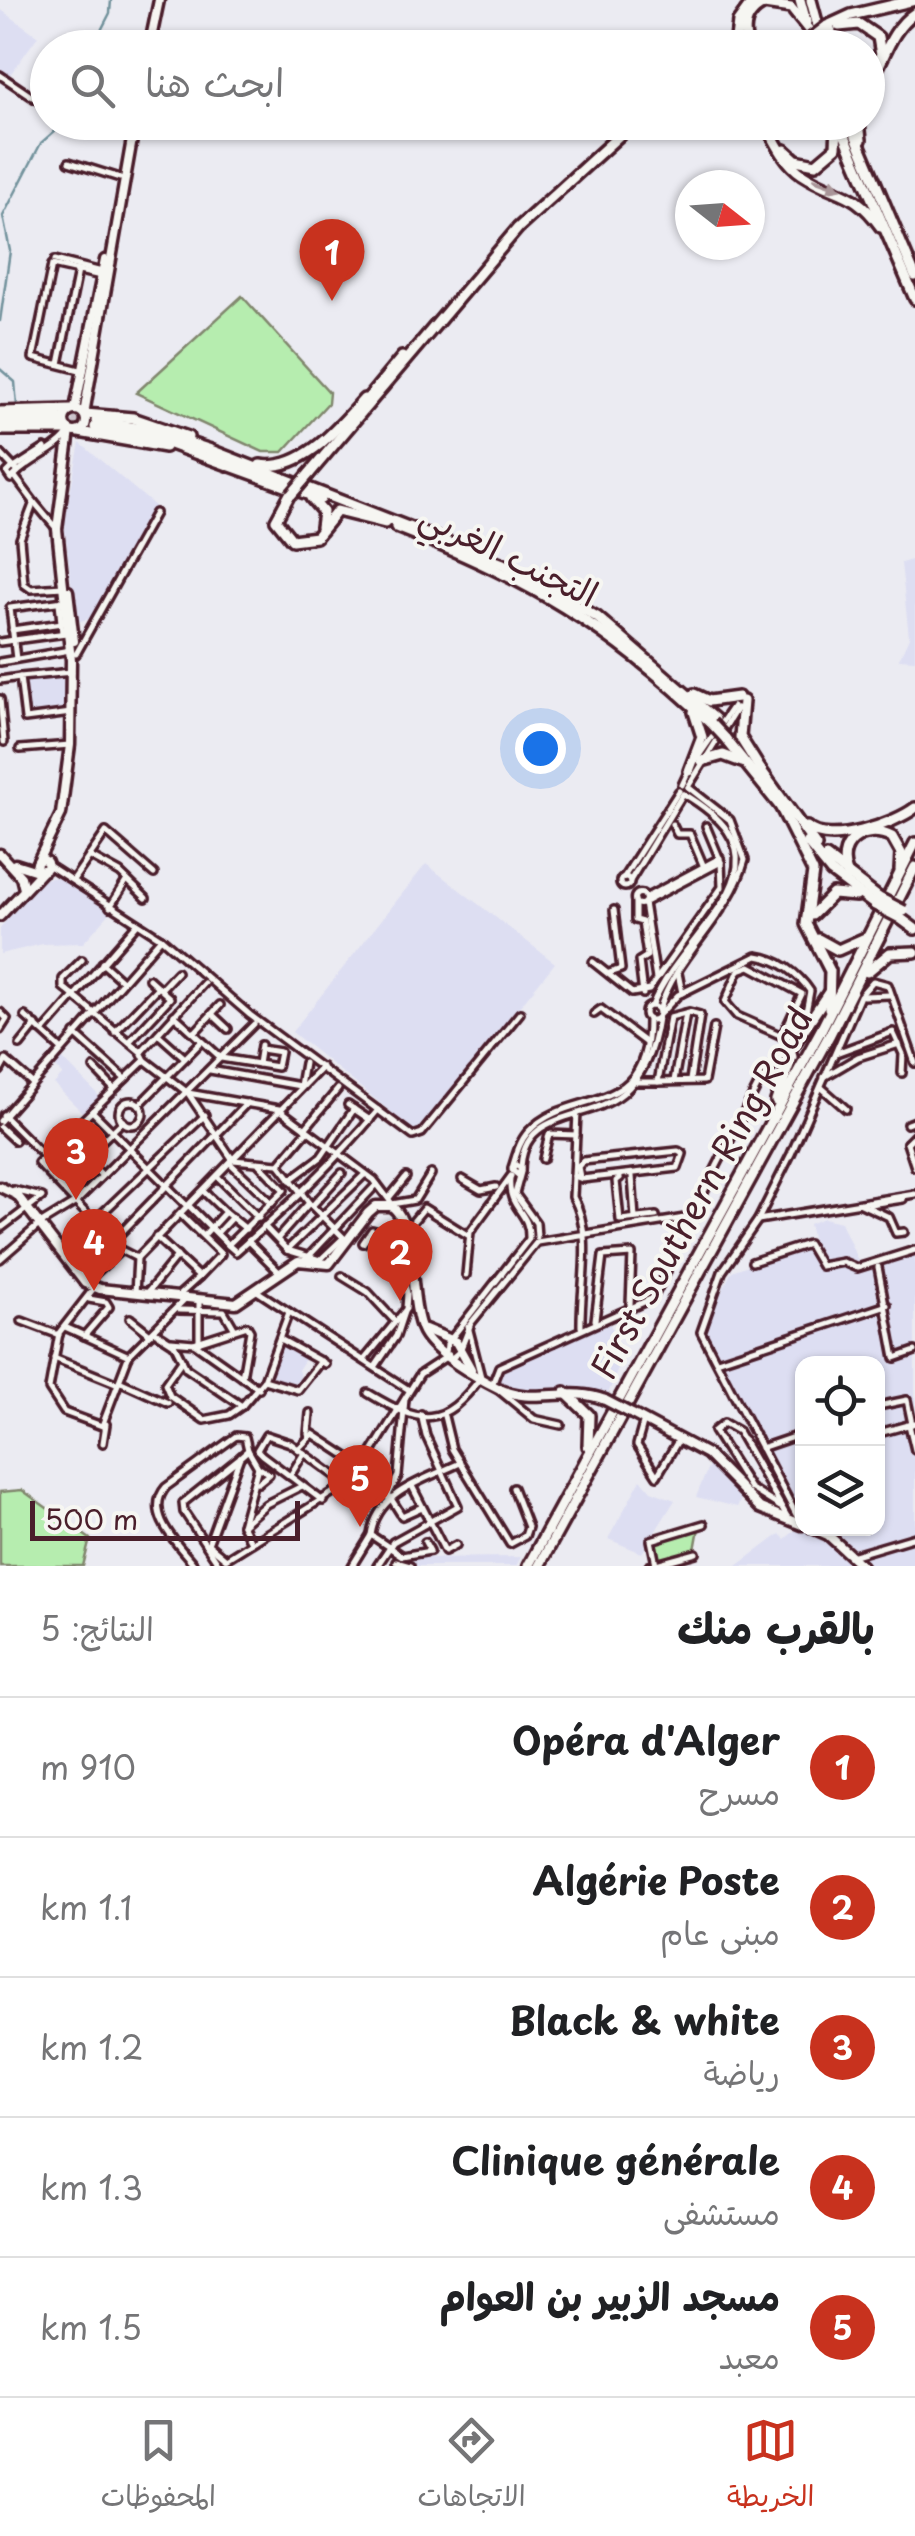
<!DOCTYPE html>
<html lang="ar">
<meta charset="utf-8">
<style>
:root{--surface:#fff;--page:#f2f2f2;--text:#202124;--muted:#757577;--line:#e0e0e0;--accent:#c8321e}
body{margin:0;font-family:"Playpen Sans","Playpen Sans Arabic",sans-serif;background:var(--page);color:var(--text);direction:rtl}
.controls{position:absolute;right:30px;bottom:30px;display:grid;overflow:hidden;border-radius:20px;box-shadow:0 2px 8px #0004}
.controls button{width:90px;height:90px;display:grid;place-items:center;padding:0;border:0;border-bottom:2px solid var(--line);background:var(--surface);color:var(--text);font:50px sans-serif}
.compass{position:absolute;left:675px;top:170px;width:90px;height:90px;border-radius:50%;background:var(--surface);box-shadow:0 2px 8px #0004;rotate:107deg}
.scale{position:absolute;left:30px;bottom:25px;width:270px;box-sizing:border-box;padding-left:10px;border:5px solid #4a1f2b;border-top:0;font-size:28px;line-height:35px;white-space:nowrap;color:#4a1f2b;-webkit-text-stroke:8px #f6f6f2;paint-order:stroke}
.you{position:absolute;left:540px;top:748px;width:35px;height:35px;margin:-25px;border:8px solid #fff;border-radius:50%;background:#1a73e8;box-shadow:0 0 0 15px #1a73e833}
.badge{display:grid;place-items:center;width:65px;height:65px;border-radius:50%;background:var(--accent);color:#fff;font-size:32px;font-weight:700}
.pin{position:absolute;translate:-50% -82px;filter:drop-shadow(0 2px 5px #0008)}
.pin::after{content:'';position:absolute;top:52px;width:35px;height:30px;background:inherit;clip-path:polygon(0 0,100% 0,50% 100%)}
.list{margin:0;padding:0;list-style:none}
h2{display:flex;justify-content:space-between;align-items:center;height:130px;margin:0;padding:0 40px;font-size:42px}
h2 small{font-size:32px;font-weight:400;color:var(--muted)}
.list li{display:grid;grid-template-columns:65px 1fr auto;gap:30px;align-items:center;box-sizing:border-box;height:140px;padding:0 40px;border-top:2px solid var(--line)}
.list b{display:block;font-size:38px;white-space:nowrap}
.list p{margin:0;font-size:32px;white-space:nowrap;color:var(--muted)}
.list em{font-size:32px;font-style:normal;color:var(--muted)}
.icon{flex:none;width:55px;height:55px;fill:none;stroke:currentColor;stroke-width:2;stroke-linecap:round;stroke-linejoin:round}
.map{position:relative;flex:none;width:915px;height:1566px;overflow:hidden;direction:ltr}
.search{position:absolute;background:var(--surface);box-shadow:0 2px 8px #0004;left:30px;right:30px;top:30px;height:110px;display:flex;align-items:center;gap:25px;box-sizing:border-box;padding:0 35px;border-radius:55px;color:var(--muted);font-size:38px}
.sheet{height:830px;background:var(--surface)}
nav{display:flex;justify-content:space-around;align-items:center;box-sizing:border-box;height:140px;border-top:2px solid var(--line);background:var(--surface);font-size:28px;color:var(--muted)}
nav a{display:grid;justify-items:center;gap:5px}
nav .on{color:var(--accent)}
.map>svg:first-child{display:block}
.built{fill:#dddef2}
.green{fill:#b6edaf;stroke:#80866d;stroke-width:2.5}
.lines{fill:none;stroke-linecap:round;stroke-linejoin:round}
.stream{stroke:#72929c;stroke-width:2.5}
.highway-tunnel{stroke:#cbc2ca;stroke-width:9;stroke-dasharray:9 4.5;stroke-linecap:butt}
.minor-casing{stroke:#4a1f2b;stroke-width:12}
.major-casing{stroke:#4a1f2b;stroke-width:15}
.highway-casing{stroke:#4a1f2b;stroke-width:16}
.minor{stroke:#f6f6f2;stroke-width:5}
.major{stroke:#f6f6f2;stroke-width:8}
.highway{stroke:#f6f6f2;stroke-width:9}
.major-bridge-casing{stroke:#4a1f2b;stroke-width:15;stroke-linecap:butt}
.highway-bridge-casing{stroke:#4a1f2b;stroke-width:16;stroke-linecap:butt}
.major-bridge{stroke:#f6f6f2;stroke-width:8}
.highway-bridge{stroke:#f6f6f2;stroke-width:9}
.oneway{fill:#a99598}
.labels{text-anchor:middle;dominant-baseline:central;stroke-width:8;stroke-linejoin:round;paint-order:stroke}
.street-label{font-size:35px;fill:#4a1f2b;stroke:#f6f6f2}
</style>
<div class="map">
<svg width="915" height="1566" viewBox="0 0 915 1566">
<rect width="100%" height="100%" fill="#ebebf2"/>
<filter id="ink" filterUnits="userSpaceOnUse"><feTurbulence type="fractalNoise" baseFrequency=".01" numOctaves="2"/><feDisplacementMap in="SourceGraphic" scale="20" xChannelSelector="R" yChannelSelector="G"/><feConvolveMatrix kernelMatrix="1 2 1 2 8 2 1 2 1" color-interpolation-filters="sRGB"/></filter>
<g filter="url(#ink)">
<g class="built">
<polygon points="0,9 38,36 7,79 0,74"/>
<polygon points="80,443 156,507 93,618 76,622 64,523"/>
<polygon points="915,559 915,660 899,659 909,637 901,563"/>
<polygon points="67,674 66,711 27,714 21,678"/>
<polygon points="426,864 555,963 417,1133 292,1032"/>
<polygon points="58,877 111,912 83,943 43,944 0,954 0,929 36,880"/>
<polygon points="60,1056 101,1098 85,1115 54,1084 63,1074 53,1064"/>
<polygon points="824,1218 841,1222 859,1263 915,1244 915,1566 867,1566 824,1529 878,1528 878,1364 802,1364 802,1522 739,1408 707,1334 710,1315 732,1271 813,1241 809,1224"/>
<polygon points="607,1318 624,1354 608,1394 567,1386 534,1394 509,1391 489,1379 504,1363 589,1330"/>
<polygon points="281,1342 307,1356 298,1370 301,1380 293,1386 271,1381"/>
<polygon points="710,1463 743,1496 737,1507 696,1497"/>
<polygon points="641,1479 651,1491 675,1500 642,1553 608,1539"/>
<polygon points="798,1528 829,1539 858,1566 737,1566 780,1534 785,1539"/>
<polygon points="521,1557 516,1566 399,1566 407,1558"/>
</g>
<g class="green">
<polygon points="242,296 329,392 328,403 283,452 263,452 136,393"/>
<polygon points="22,1490 90,1539 83,1566 0,1566 0,1492"/>
<polygon points="699,1528 695,1550 657,1563 652,1542"/>
</g>
<g class="lines">
<g class="stream">
<polyline points="92,48 110,13 111,0"/>
<polyline points="0,321 10,251 3,216 41,143 65,122"/>
<polyline points="0,369 15,382 17,406"/>
</g>
<g class="highway-tunnel">
<polyline points="59,418 96,421"/>
<polyline points="59,425 95,427"/>
</g>
<g class="minor-casing">
<g id="minor">
<polyline points="0,75 37,100 48,91"/>
<polyline points="69,162 120,178"/>
<polyline points="55,260 102,272"/>
<polyline points="59,364 78,271"/>
<polyline points="84,371 33,358 52,265 101,276"/>
<polyline points="0,453 18,472 11,479 7,473 13,467"/>
<polyline points="14,468 45,448"/>
<path d="M18,472C32,459 61,447 68,433"/>
<polyline points="16,478 34,502 20,539 24,584 31,589 63,587"/>
<polyline points="34,502 55,527"/>
<polyline points="59,602 62,633"/>
<polyline points="12,630 62,623"/>
<polyline points="0,642 66,633"/>
<polyline points="76,654 155,513"/>
<polyline points="16,659 10,608 64,601"/>
<polyline points="0,662 70,650"/>
<polyline points="0,680 20,677"/>
<polyline points="0,699 4,742"/>
<polyline points="71,713 25,719 20,677 72,672"/>
<polyline points="20,749 70,745"/>
<polyline points="698,757 733,706"/>
<polyline points="682,785 689,770"/>
<polyline points="688,787 737,708"/>
<polyline points="672,824 677,834 690,834 704,867"/>
<polyline points="89,856 120,873 146,898"/>
<polyline points="48,865 161,938 250,1015 413,1136 422,1133 520,1013"/>
<circle cx="625" cy="882" r="5"/>
<polyline points="624,877 679,791"/>
<polyline points="73,880 106,832 154,874"/>
<polyline points="630,881 683,794"/>
<circle cx="640" cy="899" r="5.5"/>
<polyline points="645,898 720,858"/>
<polyline points="635,900 635,920 642,922 647,956 639,961 643,994"/>
<polyline points="645,902 721,862"/>
<polyline points="644,903 656,979"/>
<polyline points="110,907 127,880"/>
<polyline points="82,960 63,979 63,987 141,1052 145,1060 38,1163 121,1250 137,1258 322,1067"/>
<polyline points="593,962 632,993 649,990 722,887 721,862 706,826"/>
<polyline points="102,963 122,981"/>
<polygon points="750,966 802,994 782,1036 737,1016 725,1002 739,970"/>
<polyline points="609,973 621,969 614,910"/>
<polyline points="678,973 682,993"/>
<polyline points="161,989 177,972"/>
<polyline points="863,996 890,995"/>
<path d="M652,1006C685,924 806,866 684,794"/>
<circle cx="652" cy="1013" r="7"/>
<path d="M659,1011C676,954 729,918 745,860L730,820L688,787"/>
<polyline points="0,1012 7,1019 0,1030"/>
<polyline points="212,1014 228,1029"/>
<polyline points="594,1014 601,1009 646,1043"/>
<polyline points="174,1015 221,1058 277,1067 280,1052 261,1049"/>
<path d="M659,1015L678,995L757,956C779,959 798,973 810,991L804,1023"/>
<polyline points="25,1016 61,1049"/>
<polyline points="43,1032 137,924"/>
<polyline points="115,1032 158,987"/>
<polyline points="195,1032 220,1005"/>
<polyline points="75,1034 125,1079"/>
<polyline points="158,1034 185,1058"/>
<polyline points="129,1042 170,998 149,979"/>
<polyline points="20,1045 36,1025"/>
<polyline points="141,1052 204,983"/>
<polyline points="836,1053 893,1032 903,1054 902,1073"/>
<polyline points="145,1060 188,1093 279,1109 374,1180 393,1205"/>
<polyline points="258,1064 261,1045"/>
<polyline points="94,1068 114,1089"/>
<polyline points="210,1070 300,1086 304,1063"/>
<polyline points="0,1071 6,1060 31,1082"/>
<polyline points="824,1077 858,1057 899,1044"/>
<polyline points="690,1080 700,1015 689,1012 670,1017 658,1082 704,1081 714,1027"/>
<polyline points="674,1081 686,1013"/>
<polyline points="636,1082 658,1082"/>
<polyline points="822,1088 846,1109"/>
<polyline points="188,1093 233,1160 279,1164 307,1131"/>
<circle cx="131" cy="1113" r="12"/>
<polyline points="139,1105 202,1041"/>
<polyline points="348,1105 370,1120"/>
<polyline points="92,1111 187,1206"/>
<path d="M577,1113L573,1197C594,1235 580,1284 581,1327"/>
<polyline points="3,1115 45,1157"/>
<polyline points="0,1121 161,938"/>
<polyline points="907,1124 915,1121"/>
<polyline points="0,1127 15,1141"/>
<polyline points="305,1129 338,1089"/>
<polyline points="65,1138 101,1175"/>
<polyline points="907,1143 915,1167"/>
<polyline points="907,1143 915,1135"/>
<polyline points="543,1159 549,1134 576,1135"/>
<polyline points="231,1164 272,1203"/>
<polyline points="279,1164 309,1203 346,1240"/>
<polygon points="516,1165 521,1169 518,1175 512,1170"/>
<path d="M512,1168C516,1156 519,1142 528,1132C571,1085 649,1122 648,1019"/>
<path d="M521,1171C521,1108 587,1123 623,1093C645,1075 654,1046 658,1018"/>
<polyline points="521,1172 515,1194 536,1223 537,1237"/>
<polyline points="217,1176 259,1218"/>
<polyline points="574,1176 582,1179 678,1168 683,1154 678,1151 583,1161 578,1167 580,1177"/>
<polyline points="632,1176 635,1218"/>
<polyline points="64,1177 123,1121"/>
<path d="M510,1178C507,1209 530,1211 529,1237"/>
<polyline points="620,1178 616,1181 620,1220 656,1216"/>
<polyline points="462,1179 481,1190 496,1187"/>
<polyline points="290,1180 321,1157 354,1109"/>
<polyline points="203,1191 225,1212 204,1235"/>
<polyline points="389,1198 406,1177"/>
<polyline points="392,1204 415,1200 431,1174"/>
<polyline points="861,1204 889,1217 896,1233 904,1232"/>
<polyline points="870,1204 903,1199"/>
<polyline points="189,1206 228,1245 284,1190 259,1164"/>
<polyline points="312,1206 342,1173"/>
<polyline points="225,1212 246,1229"/>
<polyline points="180,1214 221,1254 199,1277"/>
<polyline points="758,1220 915,1194"/>
<polyline points="94,1221 205,1115"/>
<polyline points="264,1226 287,1250 320,1260 343,1238"/>
<polyline points="0,1229 42,1197 14,1190"/>
<polyline points="406,1230 424,1208 469,1236"/>
<polyline points="217,1233 232,1217"/>
<polyline points="156,1237 199,1277 178,1296"/>
<polyline points="278,1238 309,1203"/>
<polyline points="113,1241 247,1103"/>
<polyline points="248,1241 280,1273"/>
<polyline points="537,1242 691,1217 757,1087 787,1048"/>
<polyline points="363,1243 372,1230 392,1235 407,1293 406,1309 364,1360"/>
<path d="M228,1245L236,1252C287,1207 335,1162 378,1110"/>
<polyline points="287,1250 365,1174"/>
<polyline points="309,1256 377,1184"/>
<polyline points="0,1259 40,1224 76,1202 254,1024"/>
<polyline points="752,1262 808,1244 821,1266 843,1262 857,1268 915,1250"/>
<polyline points="878,1267 895,1358 915,1351"/>
<polyline points="466,1275 470,1232 511,1176"/>
<polyline points="342,1276 368,1292 393,1319"/>
<polyline points="85,1283 121,1250"/>
<polyline points="94,1288 59,1333 49,1389 64,1412 102,1426 129,1355 185,1299"/>
<polyline points="257,1291 409,1390"/>
<polyline points="148,1292 177,1256"/>
<polyline points="135,1293 137,1258"/>
<polyline points="179,1310 224,1311 234,1328"/>
<polyline points="130,1318 150,1334"/>
<polyline points="595,1320 603,1256 632,1254 630,1305"/>
<polyline points="22,1321 59,1335"/>
<polyline points="65,1327 129,1356"/>
<polyline points="154,1331 174,1344 186,1368 242,1406 264,1380 289,1312"/>
<polyline points="84,1336 109,1307 106,1302 89,1299"/>
<polyline points="280,1339 325,1364"/>
<polyline points="171,1341 194,1343 259,1389"/>
<polyline points="199,1342 199,1301"/>
<polyline points="194,1343 247,1326 250,1331 242,1377"/>
<polyline points="446,1353 447,1344 529,1239"/>
<polyline points="54,1358 118,1384"/>
<polyline points="452,1358 460,1351 471,1323 536,1243"/>
<polyline points="182,1360 165,1384 170,1396 204,1420 229,1415 242,1406"/>
<polyline points="717,1361 887,1305"/>
<polyline points="375,1367 396,1336 404,1312"/>
<polyline points="264,1380 298,1390 321,1361"/>
<polyline points="119,1381 168,1403"/>
<polyline points="492,1385 499,1367 653,1298 667,1271"/>
<polyline points="500,1391 534,1419 561,1425"/>
<path d="M368,1393C421,1425 443,1429 481,1377L468,1326"/>
<polyline points="878,1406 907,1400 912,1424"/>
<polyline points="444,1416 452,1449 510,1544 525,1536 528,1527 513,1488"/>
<polyline points="644,1420 637,1445 657,1476 679,1439"/>
<polyline points="909,1425 915,1450"/>
<polyline points="879,1433 915,1423"/>
<polyline points="308,1434 310,1413"/>
<polyline points="103,1443 106,1424"/>
<polyline points="761,1448 802,1434"/>
<polyline points="298,1449 313,1434 365,1468"/>
<polyline points="248,1450 258,1467 242,1525 251,1542"/>
<polyline points="290,1476 304,1453"/>
<polyline points="258,1483 269,1474 258,1467"/>
<polyline points="412,1486 445,1551 456,1545"/>
<polyline points="387,1497 398,1476 405,1399"/>
<polyline points="390,1497 402,1516 422,1507"/>
<polyline points="323,1501 262,1455 257,1450 266,1435 290,1443 348,1485"/>
<polyline points="780,1507 750,1488 714,1431 724,1423 738,1431 788,1518"/>
<polyline points="800,1522 701,1332 722,1272 758,1220 791,1154 860,996 873,981 888,985 915,1063"/>
<polyline points="242,1525 266,1504 302,1486"/>
<path d="M425,1542L430,1551L402,1556L371,1535C377,1491 425,1480 460,1463"/>
<polyline points="851,1556 915,1537"/>
<polyline points="396,1562 410,1566"/>
<polyline points="656,1564 651,1540 704,1524"/>
<path d="M195,1566C179,1545 143,1513 166,1487L236,1436L245,1437L248,1450L240,1457L208,1544L226,1559L356,1478L420,1374L449,1355"/>
<polyline points="212,1566 218,1563 184,1512 183,1503 238,1459"/>
<polyline points="352,1566 371,1535"/>
<polyline points="377,1566 393,1542 458,1506 426,1436 421,1414"/>
<polyline points="649,1566 696,1553"/>
</g>
</g>
<g class="major-casing">
<g id="major">
<polyline points="149,48 159,0"/>
<polyline points="75,409 105,260"/>
<circle cx="75" cy="421" r="11"/>
<polyline points="84,414 135,122"/>
<polyline points="68,591 74,641"/>
<polyline points="0,854 21,877 24,889"/>
<circle cx="42" cy="865" r="5.5"/>
<polyline points="38,861 61,814 70,745 71,660 57,529 70,431"/>
<polyline points="15,864 34,870"/>
<polyline points="0,916 43,870"/>
<path d="M0,1187L17,1195L85,1283L100,1289L236,1303L298,1261L329,1264L368,1213L376,1206H391C417,1222 408,1303 423,1332C435,1354 476,1377 498,1388C532,1406 570,1385 605,1400"/>
<polyline points="425,1329 456,1342 471,1369"/>
<polyline points="632,1414 707,1454 760,1508 802,1525"/>
<polyline points="812,1528 828,1535 862,1566"/>
</g>
</g>
<g class="highway-casing">
<g id="highway">
<polyline points="800,0 806,22"/>
<polyline points="811,0 824,48"/>
<polyline points="827,26 851,15 915,0"/>
<polyline points="839,26 859,24 878,37 881,55 868,74"/>
<polyline points="735,48 738,22 754,0"/>
<path d="M749,48C741,29 746,13 764,4L791,8L808,29"/>
<path d="M868,86C884,62 889,30 915,13"/>
<path d="M765,122C775,141 784,162 802,174C837,197 852,187 881,227"/>
<polyline points="839,122 915,299"/>
<polyline points="850,122 915,276"/>
<polyline points="859,122 861,140"/>
<polyline points="785,150 796,160 816,164 836,147 837,125"/>
<polyline points="364,403 402,357"/>
<polyline points="0,412 71,410"/>
<polyline points="85,414 133,418 188,437"/>
<polyline points="0,418 59,418"/>
<polyline points="96,421 153,431 208,449 503,564 597,617 715,719"/>
<polyline points="0,424 59,425"/>
<polyline points="95,427 159,440 321,499"/>
<polyline points="0,430 68,430"/>
<polyline points="79,432 165,447"/>
<path d="M260,465C302,472 338,428 364,399"/>
<polyline points="309,474 518,228 634,122"/>
<polyline points="290,494 276,520 292,540 316,537 337,511 385,523"/>
<polyline points="311,498 323,512 321,527"/>
<path d="M396,527C529,579 607,624 711,723"/>
<polyline points="694,694 709,701 738,697"/>
<polyline points="743,701 740,737 762,772"/>
<polyline points="725,738 783,810"/>
<polyline points="702,761 723,755 742,762"/>
<polyline points="760,769 816,846"/>
<polyline points="689,771 702,737 694,712"/>
<polyline points="780,806 813,872 806,924 830,971 829,1008"/>
<path d="M807,827C828,847 894,824 915,808"/>
<polyline points="807,842 831,872 875,905"/>
<polyline points="826,857 879,898"/>
<path d="M849,877C832,845 863,822 892,837L901,853L900,870"/>
<polyline points="812,915 833,894 856,896"/>
<polyline points="900,918 915,929"/>
<polyline points="818,939 838,950 865,938"/>
<polyline points="867,972 890,953 915,952"/>
<polyline points="776,1101 792,1057 790,1050 829,992"/>
<polyline points="565,1392 589,1415 588,1446"/>
<polyline points="528,1566 822,1028 915,843"/>
<polyline points="539,1566 830,1034 915,867"/>
</g>
</g>
<use href="#minor" class="minor"/>
<use href="#major" class="major"/>
<use href="#highway" class="highway"/>
<g class="major-bridge-casing">
<polyline id="major-bridge" points="605,1400 632,1414"/>
</g>
<g class="highway-bridge-casing">
<g id="highway-bridge">
<polyline points="815,43 831,31"/>
<polyline points="800,47 827,26"/>
<polyline points="291,495 309,474"/>
<polyline points="711,723 725,738"/>
<polyline points="879,898 904,911"/>
<polyline points="875,905 900,918"/>
</g>
</g>
<use href="#major-bridge" class="major-bridge"/>
<use href="#highway-bridge" class="highway-bridge"/>
</g>
<defs><path id="oneway-solid" d="M-6-.8H1V-3.2L6.5 0L1 3.2V.8H-6Z" transform="scale(2.5)"/></defs>
<use class="oneway" href="#oneway-solid" transform="translate(827 184) rotate(20)"/>
</g>
<g class="labels">
<g class="street-label">
<text transform="translate(510 553) rotate(26)">التجنب الغربي</text>
<text transform="translate(700 1192) rotate(-61)">First Southern Ring Road</text>
</g>
</g>
</svg>
<div class="controls">
<button><svg class="icon" aria-label="locate" viewBox="0 0 24 24"><circle cx="12" cy="12" r="6"/><path d="M12 2v4M12 18v4M2 12h4M18 12h4"/></svg></button>
<button><svg class="icon" aria-label="layers" viewBox="0 0 24 24"><path d="M12 4l9 5-9 5-9-5zM3 14l9 5 9-5"/></svg></button>
</div>
<svg class="compass" viewBox="-18 -18 36 36"><path d="M0-13l5 13h-10z" fill="#e53935"/><path d="M0 13l5-13h-10z" fill="#757577"/></svg>
<div class="scale">500 m</div>
<div class="you"></div>
<div class="pin badge" style="left:332px;top:301px">1</div>
<div class="pin badge" style="left:400px;top:1301px">2</div>
<div class="pin badge" style="left:76px;top:1200px">3</div>
<div class="pin badge" style="left:94px;top:1291px">4</div>
<div class="pin badge" style="left:360px;top:1527px">5</div>
<div class="search"><svg class="icon" aria-label="search" viewBox="0 0 24 24"><circle cx="10" cy="10" r="6"/><path d="M15 15l6 6"/></svg>ابحث هنا</div>
</div>
<section class="sheet">
<h2>بالقرب منك<small>النتائج: 5</small></h2>
<ul class="list">
<li><span class="badge">1</span><div><b>Opéra d'Alger</b><p>مسرح</p></div><em>910 m</em></li>
<li><span class="badge">2</span><div><b>Algérie Poste</b><p>مبنى عام</p></div><em>1.1 km</em></li>
<li><span class="badge">3</span><div><b>Black &amp; white</b><p>رياضة</p></div><em>1.2 km</em></li>
<li><span class="badge">4</span><div><b>Clinique générale</b><p>مستشفى</p></div><em>1.3 km</em></li>
<li><span class="badge">5</span><div><b>مسجد الزبير بن العوام</b><p>معبد</p></div><em>1.5 km</em></li>
</ul>
</section>
<nav>
<a class="on"><svg class="icon" aria-label="map" viewBox="0 0 24 24"><path d="M3 6l6-2 6 2 6-2v14l-6 2-6-2-6 2zM9 4v14M15 6v14"/></svg>الخريطة</a>
<a><svg class="icon" aria-label="directions" viewBox="0 0 24 24"><path d="M12 3l9 9-9 9-9-9zM9 14v-3h6M13 9l2 2-2 2"/></svg>الاتجاهات</a>
<a><svg class="icon" aria-label="saved" viewBox="0 0 24 24"><path d="M7 4h10v16l-5-4-5 4z"/></svg>المحفوظات</a>
</nav>
